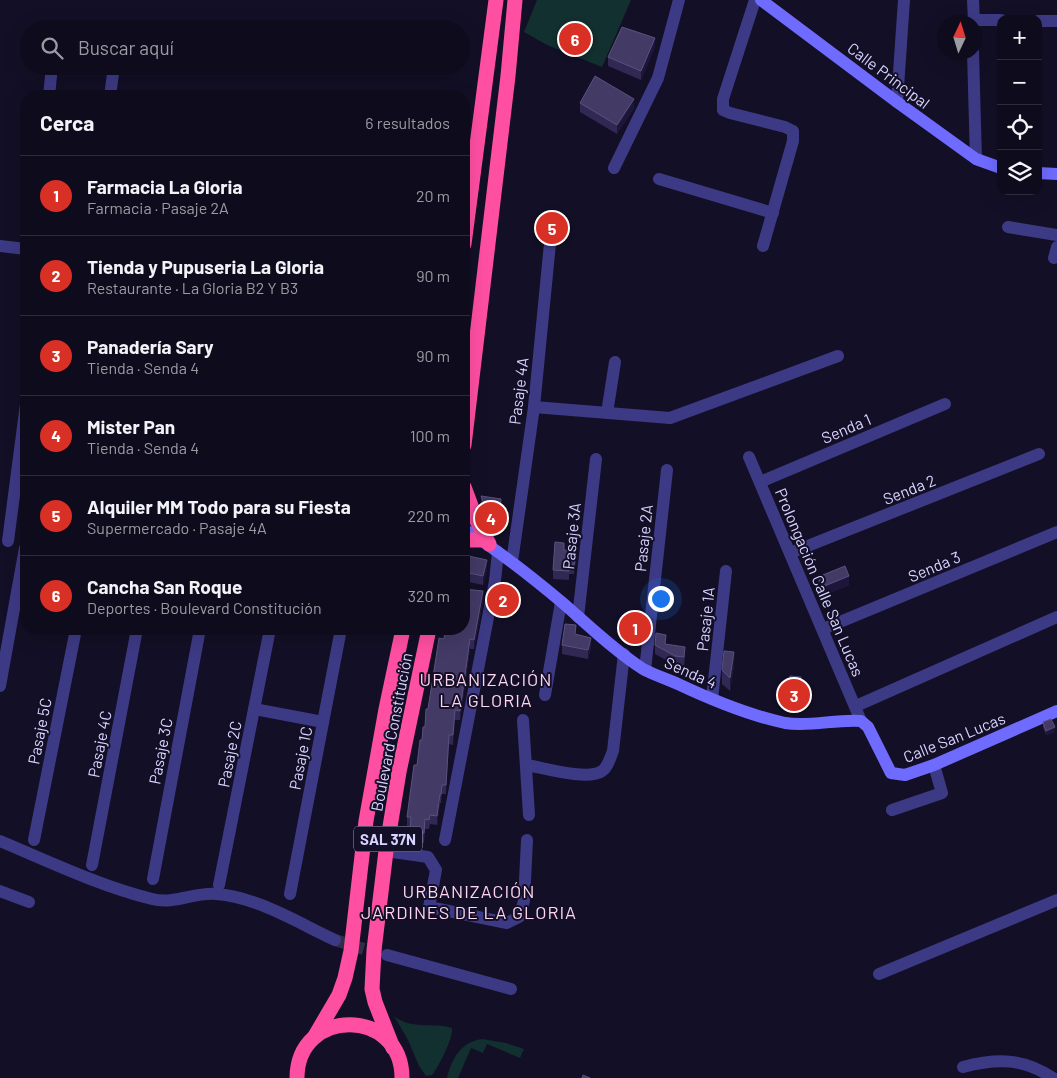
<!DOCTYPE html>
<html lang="es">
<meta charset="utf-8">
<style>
:root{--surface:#0e0b1c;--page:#1c1929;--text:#f1f3f6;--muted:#9b9ba3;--line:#2e2b3b;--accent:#d93025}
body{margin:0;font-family:Barlow,sans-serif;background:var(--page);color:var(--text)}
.controls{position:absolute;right:15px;top:15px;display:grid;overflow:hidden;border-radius:10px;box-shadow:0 5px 20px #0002}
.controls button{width:45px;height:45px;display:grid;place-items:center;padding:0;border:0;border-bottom:1px solid var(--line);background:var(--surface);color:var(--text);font:25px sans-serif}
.compass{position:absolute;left:937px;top:15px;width:45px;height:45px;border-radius:50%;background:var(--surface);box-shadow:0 5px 20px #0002;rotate:4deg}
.you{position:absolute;left:660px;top:598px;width:18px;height:18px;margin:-12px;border:4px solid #fff;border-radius:50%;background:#1a73e8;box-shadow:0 0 0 8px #1a73e833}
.badge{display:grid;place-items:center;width:32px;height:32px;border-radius:50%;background:var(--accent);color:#fff;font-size:16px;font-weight:700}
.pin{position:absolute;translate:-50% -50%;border:2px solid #fff;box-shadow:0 1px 5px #0006}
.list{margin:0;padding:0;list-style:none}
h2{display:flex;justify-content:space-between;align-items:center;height:65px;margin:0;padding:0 20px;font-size:21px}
h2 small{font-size:16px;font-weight:400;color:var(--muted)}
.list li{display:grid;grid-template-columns:32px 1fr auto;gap:15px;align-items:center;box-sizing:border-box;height:80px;padding:0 20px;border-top:1px solid var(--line)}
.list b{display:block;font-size:19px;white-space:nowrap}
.list p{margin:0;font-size:16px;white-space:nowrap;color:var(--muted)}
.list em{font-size:16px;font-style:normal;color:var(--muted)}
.icon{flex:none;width:28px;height:28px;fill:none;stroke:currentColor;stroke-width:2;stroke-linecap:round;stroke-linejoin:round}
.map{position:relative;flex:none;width:1057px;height:1078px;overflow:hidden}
.search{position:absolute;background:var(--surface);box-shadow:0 5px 20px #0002;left:20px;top:20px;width:450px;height:55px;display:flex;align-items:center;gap:12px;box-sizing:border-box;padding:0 18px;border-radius:28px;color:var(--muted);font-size:19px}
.panel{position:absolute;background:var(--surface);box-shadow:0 5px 20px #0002;left:20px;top:90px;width:450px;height:545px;border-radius:20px}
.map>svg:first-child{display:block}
.green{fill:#12302f}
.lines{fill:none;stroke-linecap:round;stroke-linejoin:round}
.street-tunnel{stroke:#312d47;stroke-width:12;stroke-dasharray:12 6;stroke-linecap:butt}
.street{stroke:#3d3a85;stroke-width:12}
.secondary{stroke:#6f6bff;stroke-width:12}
.highway{stroke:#ff4fa3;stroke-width:15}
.wall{fill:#312854}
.shaded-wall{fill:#1d163a}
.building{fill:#433a66;stroke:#5a527e}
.labels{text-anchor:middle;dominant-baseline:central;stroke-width:4;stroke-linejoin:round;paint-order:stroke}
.shield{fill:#130f26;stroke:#9e99be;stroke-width:1}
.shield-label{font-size:15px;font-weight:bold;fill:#d9d4ff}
.street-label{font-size:16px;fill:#d9d4ff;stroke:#130f26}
.neighbourhood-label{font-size:18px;letter-spacing:1px;fill:#ffd6f0;stroke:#130f26}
</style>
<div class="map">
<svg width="1057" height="1078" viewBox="0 0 1057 1078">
<rect width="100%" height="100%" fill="#130f26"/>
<g class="green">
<polygon points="537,0 631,0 602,67 547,45 524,32"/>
<path d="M394,1016C411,1030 432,1022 452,1028C454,1037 438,1068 432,1075L426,1076L419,1066L408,1040Z"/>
<path d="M482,1039L506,1043L524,1049L520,1058L487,1044L483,1053L471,1048L458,1078H447C452,1058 461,1042 482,1039Z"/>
</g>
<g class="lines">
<polyline class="street-tunnel" points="335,940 383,955"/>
<g class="street">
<polyline points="755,0 723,99 723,110 730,113 785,127 793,131 793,141 763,246"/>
<polyline points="973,0 974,22"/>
<polyline points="974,20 1001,20"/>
<polyline points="1038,21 1057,21"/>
<polyline points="973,52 976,159"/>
<polyline points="49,96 52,66"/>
<polyline points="110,96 114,66"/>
<polyline points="897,102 904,0"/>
<polyline points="614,168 658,78 679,0"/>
<polyline points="659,179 773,213"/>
<polyline points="1008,227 1057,235"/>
<polyline points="0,246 26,249"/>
<polyline points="1054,258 1057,247"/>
<polyline points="534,407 670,418 838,356"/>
<polyline points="607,413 615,362"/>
<polyline points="749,457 861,721"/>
<polyline points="760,482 945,404"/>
<polyline points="8,541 26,404"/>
<polyline points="790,553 1039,454"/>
<polyline points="512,562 534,407 552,223"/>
<polyline points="578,617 596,459"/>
<polyline points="823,629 1057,532"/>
<polyline points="645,670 667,470"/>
<polyline points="0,686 25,548"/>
<polyline points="545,695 561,602"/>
<polyline points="712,699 726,571"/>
<polyline points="856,706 1057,617"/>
<polyline points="254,709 323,722"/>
<polyline points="523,720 529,815"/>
<path d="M527,765C544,768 588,781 602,771C608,767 610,758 613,751L624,654"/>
<polyline points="892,810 942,793 934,765"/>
<polyline points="34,840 76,629"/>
<polyline points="445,840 495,581 498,552"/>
<path d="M0,841C50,862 100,886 152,899C174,905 194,892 216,894C258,897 298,923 335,940"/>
<polyline points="386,851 428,857 436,870 429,907 507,923 519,917 524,901 527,840"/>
<polyline points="92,865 137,629"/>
<polyline points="153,879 200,629"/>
<polyline points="219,885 270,629"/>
<polyline points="0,891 29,902"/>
<polyline points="290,894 341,629"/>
<polyline points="387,955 511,989"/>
<polyline points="879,974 1057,900"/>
<path d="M963,1067C997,1058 1023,1058 1053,1078"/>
</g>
<g class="secondary">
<polyline points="761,0 897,102 976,159 1001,168"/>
<polyline points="1038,173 1057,174"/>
<path d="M464,529C499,551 532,577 564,604C589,626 615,651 643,669C654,675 667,679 678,684C712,700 748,715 785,723C810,727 836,719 861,721L868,727L891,773L905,775L934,765L1057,711"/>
</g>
<g class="highway">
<polyline points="464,244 496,0"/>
<polyline points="464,445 508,76 515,0"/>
<polyline points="464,487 476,519 489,544"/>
<polyline points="464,542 469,540 482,540"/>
<polyline points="315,1036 339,995 345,978 351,951 366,821 386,709 403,629"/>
<polyline points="393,1048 375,1002 372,989 374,950 386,851 399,772 429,629"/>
<path d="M297,1078C297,1007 402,1007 402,1078"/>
</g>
</g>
<g class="wall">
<polygon points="655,47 641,80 608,66 608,57"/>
<polygon points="580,103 634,108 617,134 580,112"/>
<polygon points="481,496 501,508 501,512 508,525 495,533 485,515 481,505"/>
<polygon points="564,550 576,560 574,574 569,574 569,580 553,579 553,570"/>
<polygon points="464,555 487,569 483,585 464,581"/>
<polygon points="818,577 849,585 822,596 818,586"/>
<polygon points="483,601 474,649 470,649 460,720 455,720 453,745 449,744 446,794 442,794 441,803 440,803 437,825 430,824 429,829 425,829 424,843 410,842 410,827 407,826 407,817 428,709 444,639 445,630 439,629 464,629"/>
<polygon points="497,604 510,604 508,615 497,613"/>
<polygon points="576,635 591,647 588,659 562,654 562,645"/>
<polygon points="655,645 665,645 685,656 684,666 675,665 655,654"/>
<polygon points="734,665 730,691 722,684 722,670"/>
<polygon points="801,686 799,705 788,703 788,694"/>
<polygon points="1043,722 1055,732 1046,735 1043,727"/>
</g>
<g class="shaded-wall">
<polygon points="655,38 655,47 641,80 641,71"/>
<polygon points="634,99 634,108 617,134 617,125"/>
<polygon points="508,516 508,525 495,533 495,524"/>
<polygon points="487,560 487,569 483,585 483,576"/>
<polygon points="849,576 849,585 822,596 822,587"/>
<polygon points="483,591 483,601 474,649 474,640"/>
<polygon points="510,595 510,604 508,615 508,606"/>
<polygon points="591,638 591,647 588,659 588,650"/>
<polygon points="470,639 470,649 460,720 460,711"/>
<polygon points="734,652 734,665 730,691 730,678"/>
<polygon points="801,677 801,686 799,705 799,696"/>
<polygon points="455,710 455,720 453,745 453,735"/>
<polygon points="1055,727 1055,732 1046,735 1046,731"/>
<polygon points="449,735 449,744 446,794 446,785"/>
<polygon points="440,794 440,803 437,825 437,816"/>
</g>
<g class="building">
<polygon points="622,27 655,38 641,71 608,57"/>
<polygon points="595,76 634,99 617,125 580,103"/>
<polygon points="481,496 501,499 500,511 508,516 495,524 485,506"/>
<polygon points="555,542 564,543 564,550 576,551 574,565 569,565 569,571 553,570"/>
<polygon points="464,555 487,560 483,576 464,572"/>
<polygon points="845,566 849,576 822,587 818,577"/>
<polygon points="464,589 483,591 474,640 470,639 460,711 455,710 453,735 449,735 446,785 442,785 441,794 440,794 437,816 430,815 429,820 425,819 424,833 410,832 411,817 407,817 414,765 417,765 420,740 422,740 423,727 425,727 426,709 428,709 439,638 444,639 445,629 464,629"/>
<polygon points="499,594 510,595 508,606 497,604"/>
<polygon points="565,624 576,625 575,634 591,638 588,650 562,645"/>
<polygon points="656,633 666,635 665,644 685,647 684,657 675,656 655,645"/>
<polygon points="724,651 734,652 730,678 722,670"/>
<polygon points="790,676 801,677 799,696 788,694"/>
<polygon points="1051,719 1055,727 1046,731 1043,722"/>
<polygon points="583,1075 590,1078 582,1078"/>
</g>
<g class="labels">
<rect class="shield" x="354" y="826.5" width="68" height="25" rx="4"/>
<g class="shield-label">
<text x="388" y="839">SAL 37N</text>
</g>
<g class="street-label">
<text transform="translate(889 75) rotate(37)">Calle Principal</text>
<text transform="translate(518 391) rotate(-83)">Pasaje 4A</text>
<text transform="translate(846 428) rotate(-23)">Senda 1</text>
<text transform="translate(909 489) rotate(-22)">Senda 2</text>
<text transform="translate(571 536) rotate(-84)">Pasaje 3A</text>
<text transform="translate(643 538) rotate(-84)">Pasaje 2A</text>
<text transform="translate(934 566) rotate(-23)">Senda 3</text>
<text transform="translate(820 582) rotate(67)">Prolongación Calle San Lucas</text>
<text transform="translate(705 619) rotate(-84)">Pasaje 1A</text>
<text transform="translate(691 672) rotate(24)">Senda 4</text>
<text transform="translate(39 731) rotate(-79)">Pasaje 5C</text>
<text transform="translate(391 732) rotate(-79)">Boulevard Constitución</text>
<text transform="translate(954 737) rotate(-22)">Calle San Lucas</text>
<text transform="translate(99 744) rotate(-79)">Pasaje 4C</text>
<text transform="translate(160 751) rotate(-79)">Pasaje 3C</text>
<text transform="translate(229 754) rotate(-79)">Pasaje 2C</text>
<text transform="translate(300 758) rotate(-79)">Pasaje 1C</text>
</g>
<g class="neighbourhood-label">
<text x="486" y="679">URBANIZACIÓN<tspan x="486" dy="21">LA GLORIA</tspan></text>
<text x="469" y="891">URBANIZACIÓN<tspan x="469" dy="21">JARDINES DE LA GLORIA</tspan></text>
</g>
</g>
</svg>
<div class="controls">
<button>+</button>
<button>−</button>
<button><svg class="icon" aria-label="locate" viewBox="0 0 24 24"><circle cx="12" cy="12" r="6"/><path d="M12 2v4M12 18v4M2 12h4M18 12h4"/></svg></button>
<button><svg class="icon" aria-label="layers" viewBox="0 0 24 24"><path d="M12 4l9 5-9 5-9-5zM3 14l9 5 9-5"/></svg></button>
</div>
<svg class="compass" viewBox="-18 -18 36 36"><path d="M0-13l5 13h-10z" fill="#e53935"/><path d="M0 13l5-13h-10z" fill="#9b9ba3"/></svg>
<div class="you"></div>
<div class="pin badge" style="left:635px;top:628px">1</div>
<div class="pin badge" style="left:503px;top:600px">2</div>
<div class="pin badge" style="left:794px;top:695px">3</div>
<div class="pin badge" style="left:491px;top:518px">4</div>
<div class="pin badge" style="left:552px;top:228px">5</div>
<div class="pin badge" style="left:575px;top:39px">6</div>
<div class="search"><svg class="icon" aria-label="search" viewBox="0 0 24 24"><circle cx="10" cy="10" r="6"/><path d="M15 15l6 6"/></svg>Buscar aquí</div>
<section class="panel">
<h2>Cerca<small>6 resultados</small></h2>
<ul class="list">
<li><span class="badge">1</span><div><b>Farmacia La Gloria</b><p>Farmacia · Pasaje 2A</p></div><em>20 m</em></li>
<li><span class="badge">2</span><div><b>Tienda y Pupuseria La Gloria</b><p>Restaurante · La Gloria B2 Y B3</p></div><em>90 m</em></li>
<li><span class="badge">3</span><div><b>Panadería Sary</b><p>Tienda · Senda 4</p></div><em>90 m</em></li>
<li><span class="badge">4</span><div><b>Mister Pan</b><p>Tienda · Senda 4</p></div><em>100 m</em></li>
<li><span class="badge">5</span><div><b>Alquiler MM Todo para su Fiesta</b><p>Supermercado · Pasaje 4A</p></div><em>220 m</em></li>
<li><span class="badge">6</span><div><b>Cancha San Roque</b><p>Deportes · Boulevard Constitución</p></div><em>320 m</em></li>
</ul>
</section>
</div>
